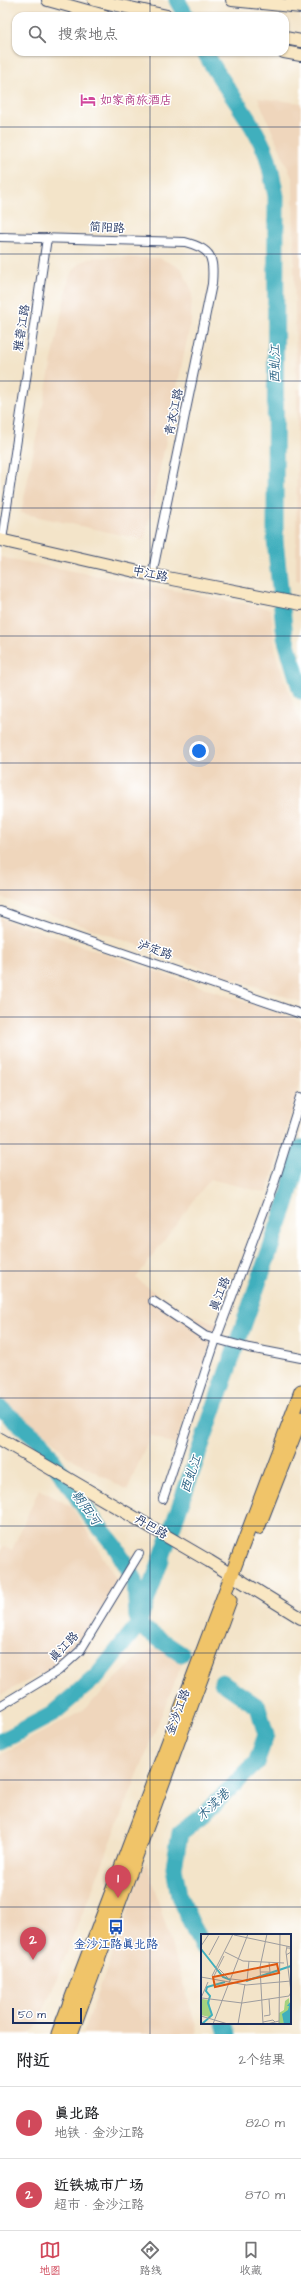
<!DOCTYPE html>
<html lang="zh">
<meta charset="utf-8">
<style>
:root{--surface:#fff;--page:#f2f2f2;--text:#202124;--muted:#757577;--line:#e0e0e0;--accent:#d1495b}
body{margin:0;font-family:"Architects Daughter","LXGW WenKai TC",sans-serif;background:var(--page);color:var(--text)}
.scale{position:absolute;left:12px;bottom:10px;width:70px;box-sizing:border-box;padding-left:4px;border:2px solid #1b2f5e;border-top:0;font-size:11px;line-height:14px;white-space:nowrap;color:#1b2f5e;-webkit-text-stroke:3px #fff;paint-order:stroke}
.you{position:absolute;left:199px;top:751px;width:14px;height:14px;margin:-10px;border:3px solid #fff;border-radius:50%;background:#1a73e8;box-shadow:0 0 0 6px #1a73e833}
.badge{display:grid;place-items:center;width:26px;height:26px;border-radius:50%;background:var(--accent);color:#fff;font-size:13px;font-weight:700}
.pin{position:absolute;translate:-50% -33px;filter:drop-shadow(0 1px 2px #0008)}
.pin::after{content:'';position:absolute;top:21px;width:14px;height:12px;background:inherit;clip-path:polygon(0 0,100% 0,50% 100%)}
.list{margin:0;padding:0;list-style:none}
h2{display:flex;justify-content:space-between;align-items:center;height:52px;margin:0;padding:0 16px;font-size:17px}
h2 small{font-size:13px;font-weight:400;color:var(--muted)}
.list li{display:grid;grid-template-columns:26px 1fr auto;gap:12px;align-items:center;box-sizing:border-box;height:72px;padding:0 16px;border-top:1px solid var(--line)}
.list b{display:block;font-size:15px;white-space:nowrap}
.list p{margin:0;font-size:13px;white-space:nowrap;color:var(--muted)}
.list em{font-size:13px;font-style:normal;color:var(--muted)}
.icon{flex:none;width:22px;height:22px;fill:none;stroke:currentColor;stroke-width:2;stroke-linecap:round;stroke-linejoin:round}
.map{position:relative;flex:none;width:301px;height:2034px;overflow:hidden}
.search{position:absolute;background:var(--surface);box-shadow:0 1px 3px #0004;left:12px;right:12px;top:12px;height:44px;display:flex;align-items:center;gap:10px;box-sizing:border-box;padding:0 14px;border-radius:12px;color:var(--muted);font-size:15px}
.sheet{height:196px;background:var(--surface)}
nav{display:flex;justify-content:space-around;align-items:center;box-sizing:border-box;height:56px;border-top:1px solid var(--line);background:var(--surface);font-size:11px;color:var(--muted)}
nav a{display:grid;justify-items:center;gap:2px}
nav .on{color:var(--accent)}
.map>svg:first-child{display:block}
.built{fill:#efd6bc}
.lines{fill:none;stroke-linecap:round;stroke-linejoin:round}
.river{stroke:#40afbd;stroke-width:17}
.street-casing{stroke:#3b4a6e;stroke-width:10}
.secondary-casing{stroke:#3b4a6e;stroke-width:14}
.primary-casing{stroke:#3b4a6e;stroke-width:15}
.street{stroke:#fff;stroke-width:8}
.secondary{stroke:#f9e7c3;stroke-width:12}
.primary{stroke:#f0c469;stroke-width:13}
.grid{fill:none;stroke:#1b2f5e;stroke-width:1;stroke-opacity:0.55}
.labels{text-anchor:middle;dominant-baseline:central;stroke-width:3;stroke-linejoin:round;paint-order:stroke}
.hotel-label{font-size:12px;fill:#b23c85;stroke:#fff;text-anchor:start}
.street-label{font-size:12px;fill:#1b2f5e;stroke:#fff}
.transit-label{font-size:12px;fill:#164399;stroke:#fff}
.water-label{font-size:13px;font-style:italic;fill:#2a6284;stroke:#fff}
.inset-river{fill:none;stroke:#40afbd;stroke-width:2}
.inset-road{fill:none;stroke:#9d9c9e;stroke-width:1}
.view{fill:#de5710;fill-opacity:0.15;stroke:#de5710;stroke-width:2}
.inset-edge{fill:none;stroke:#1b2f5e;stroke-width:2}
</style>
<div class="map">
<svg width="301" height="2034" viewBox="0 0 301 2034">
<rect width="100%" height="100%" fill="#fff"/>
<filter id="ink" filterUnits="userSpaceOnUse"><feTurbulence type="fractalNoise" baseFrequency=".025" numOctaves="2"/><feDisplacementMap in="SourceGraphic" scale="8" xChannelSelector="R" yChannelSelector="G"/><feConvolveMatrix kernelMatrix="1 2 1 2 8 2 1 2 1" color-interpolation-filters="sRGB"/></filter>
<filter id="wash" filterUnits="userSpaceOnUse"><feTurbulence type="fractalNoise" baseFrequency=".012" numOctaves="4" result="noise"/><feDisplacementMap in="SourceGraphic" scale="16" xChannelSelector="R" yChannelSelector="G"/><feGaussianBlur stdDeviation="0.9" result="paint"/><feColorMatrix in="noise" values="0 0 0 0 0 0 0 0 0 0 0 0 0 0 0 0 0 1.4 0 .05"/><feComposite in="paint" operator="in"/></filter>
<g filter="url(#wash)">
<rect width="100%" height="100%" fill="#f3e4c9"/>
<g class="built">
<polygon points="258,98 301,103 301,380 296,380 293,180"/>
<polygon points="94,257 159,258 181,268 192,290 191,321 145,540 21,513 69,277 79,263"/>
<polygon points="297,389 301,389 301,581 296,580"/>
<polygon points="0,557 271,609 276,655 301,726 301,1002 0,897"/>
<polygon points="0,918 301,1021 301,1081 267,1193 210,1179 136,1278 176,1309 218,1324 175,1445 151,1435 127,1490 67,1456 51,1438 0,1401"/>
<polygon points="39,1489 72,1507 116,1578 108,1597 85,1637 55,1667 0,1695 0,1552 4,1546 12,1550"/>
<polygon points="152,1649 166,1649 183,1661 171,1691 38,2025 30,2034 0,2034 0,1755 84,1710 139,1656"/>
<polygon points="146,1861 196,2026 197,2034 83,2034"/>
</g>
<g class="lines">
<g class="river">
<polyline points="177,0 186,16"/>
<path d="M205,52C223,87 253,119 267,156C271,169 273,183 276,196L275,540L285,637L301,691"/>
<polyline points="0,1408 40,1441 88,1513 115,1546 135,1580 137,1617"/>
<polyline points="138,1625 181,1654"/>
<polyline points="0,1742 51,1715 97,1676 138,1625 287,1201 301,1148"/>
<polyline points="202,1947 179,1896 174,1867 180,1833 202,1816 256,1763 266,1735 258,1707 222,1682"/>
<polyline points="224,2023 227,2034"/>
</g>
</g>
</g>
<g filter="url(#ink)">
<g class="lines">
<g class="street-casing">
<g id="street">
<path d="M0,237L185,242C212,249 214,257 212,284L152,575"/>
<polyline points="2,540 47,238"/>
<polyline points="0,911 301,1014"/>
<polyline points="153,1301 205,1336 249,1348 301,1358"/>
<polyline points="163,1499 216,1339 274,1184 301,1097"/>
<polyline points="0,1706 58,1671 80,1651 139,1554"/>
</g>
</g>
<g class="secondary-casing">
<g id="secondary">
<polyline points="48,0 105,16"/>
<polyline points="94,0 167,16"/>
<polyline points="232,0 301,7"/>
<polyline points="285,38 301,41"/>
<polyline points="284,52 301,55"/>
<polyline points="0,540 152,575 301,604"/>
<polyline points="0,1439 209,1561 301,1618"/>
</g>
</g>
<g class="primary-casing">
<g id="primary">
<polyline points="258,1528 301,1418"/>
<polyline points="58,2034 301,1391"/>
<polyline points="71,2034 230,1600"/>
</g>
</g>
<use href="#street" class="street"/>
<use href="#secondary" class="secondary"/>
<use href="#primary" class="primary"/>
</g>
</g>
<path class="grid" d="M150,0V16M150,52V2034M0,127H301M0,254H301M0,381H301M0,508H301M0,636H301M0,763H301M0,890H301M0,1017H301M0,1144H301M0,1271H301M0,1398H301M0,1526H301M0,1653H301M0,1780H301M0,1907H301"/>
<defs>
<g id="hotel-bare" transform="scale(1.2)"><path d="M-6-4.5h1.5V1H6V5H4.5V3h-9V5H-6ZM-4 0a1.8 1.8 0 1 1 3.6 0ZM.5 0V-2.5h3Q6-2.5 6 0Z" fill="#d1479c" stroke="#fff" stroke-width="2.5" paint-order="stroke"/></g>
<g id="bus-bare" transform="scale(1.2)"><path d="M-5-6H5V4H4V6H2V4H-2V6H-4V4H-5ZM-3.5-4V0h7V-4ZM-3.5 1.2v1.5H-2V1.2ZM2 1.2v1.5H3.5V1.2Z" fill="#1a4fb4" stroke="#fff" stroke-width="2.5" paint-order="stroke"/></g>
</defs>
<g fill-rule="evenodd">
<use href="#hotel-bare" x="88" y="100"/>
<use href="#bus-bare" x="116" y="1927"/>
</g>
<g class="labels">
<g class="hotel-label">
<text x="100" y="100">如家商旅酒店</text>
</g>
<g class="street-label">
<text transform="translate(107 228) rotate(2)">简阳路</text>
<text transform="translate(22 328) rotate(-81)">雅砻江路</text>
<text transform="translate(174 412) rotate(-78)">青衣江路</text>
<text transform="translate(150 574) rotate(12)">中江路</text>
<text transform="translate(155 950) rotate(19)">泸定路</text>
<text transform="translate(220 1294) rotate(-69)">真江路</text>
<text transform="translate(151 1527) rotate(30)">丹巴路</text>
<text transform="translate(64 1647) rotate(-46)">真江路</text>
<text transform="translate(178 1712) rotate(-70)">金沙江路</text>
</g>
<g class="transit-label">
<text x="116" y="1944">金沙江路真北路</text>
</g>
<g class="water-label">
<text transform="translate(275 364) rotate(-90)">西虬江</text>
<text transform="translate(191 1474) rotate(-71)">西虬江</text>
<text transform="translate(86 1508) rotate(54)">朝阳河</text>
<text transform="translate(213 1805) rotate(-43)">木渎港</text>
</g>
</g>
<g transform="translate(201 1934)">
<rect width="90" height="90" fill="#f3e4c9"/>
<path d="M88,64L90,90H78V79L83,76L84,67ZM1,65L8,66L10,81L8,83L0,81Z" fill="#a5d27f"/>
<path d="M90,67V90H83L81,80L87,76L88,72H86Z" fill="#40afbd"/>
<path class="inset-river" d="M0,15L22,43L30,46M45,47L90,32M1,90L11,81L7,69L9,62L5,57L6,53L24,48"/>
<path class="inset-road" d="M33,1L90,13M0,12L8,0M24,18L42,27L83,29M8,21L18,2M85,21L90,18L89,14H86M18,35L28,45M59,38H69L68,28M11,42L32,0M13,42L23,22M0,43L45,51L90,47M30,45L47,47M46,47L48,27M0,64L7,48M1,64L41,69L88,62L90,58L85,18L86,12M0,82L27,90M63,82L69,81L68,65M62,88L72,86L74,88M12,90L47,0M37,90L44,50M62,90L59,33L66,0M66,90L78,87M78,90L79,0"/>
<path class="view" d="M76,30L78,39L14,53L12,43Z"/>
<rect width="90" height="90" class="inset-edge"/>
</g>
</svg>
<div class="scale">50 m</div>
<div class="you"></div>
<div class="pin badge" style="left:118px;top:1898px">1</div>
<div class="pin badge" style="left:33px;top:1960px">2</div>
<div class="search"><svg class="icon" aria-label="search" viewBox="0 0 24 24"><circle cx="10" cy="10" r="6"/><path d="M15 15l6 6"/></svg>搜索地点</div>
</div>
<section class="sheet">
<h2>附近<small>2个结果</small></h2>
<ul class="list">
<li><span class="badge">1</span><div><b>真北路</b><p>地铁 · 金沙江路</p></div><em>820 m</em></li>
<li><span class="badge">2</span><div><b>近铁城市广场</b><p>超市 · 金沙江路</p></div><em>870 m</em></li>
</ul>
</section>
<nav>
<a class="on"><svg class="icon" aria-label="map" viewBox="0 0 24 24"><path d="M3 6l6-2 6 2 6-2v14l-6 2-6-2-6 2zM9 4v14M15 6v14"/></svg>地图</a>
<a><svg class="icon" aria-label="directions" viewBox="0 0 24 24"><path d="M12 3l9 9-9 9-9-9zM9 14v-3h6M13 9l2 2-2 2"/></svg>路线</a>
<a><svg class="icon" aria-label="saved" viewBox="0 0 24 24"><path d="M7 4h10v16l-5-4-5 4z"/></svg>收藏</a>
</nav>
